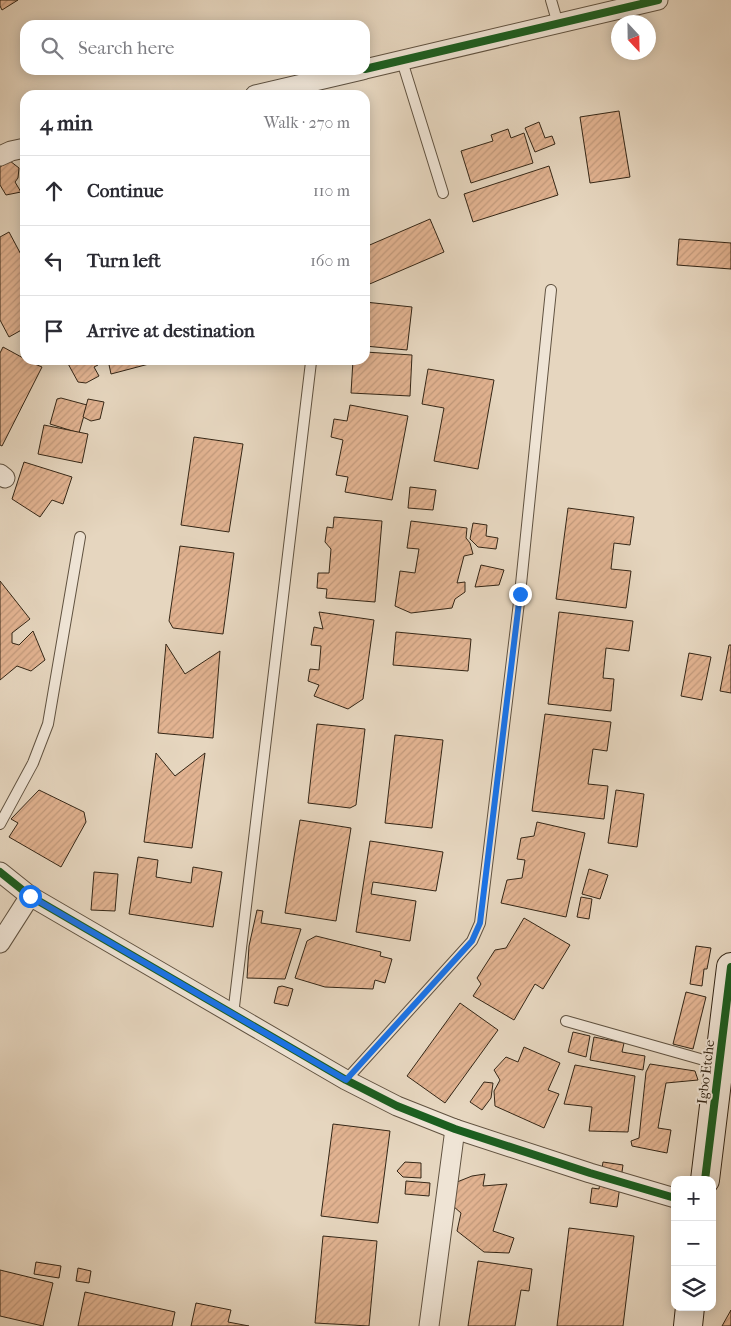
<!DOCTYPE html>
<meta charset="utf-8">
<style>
:root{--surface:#fff;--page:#f2f2f3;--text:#2b2b33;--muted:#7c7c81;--line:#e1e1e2}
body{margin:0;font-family:"IM FELL French Canon",serif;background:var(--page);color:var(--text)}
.controls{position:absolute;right:15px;bottom:15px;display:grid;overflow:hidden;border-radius:10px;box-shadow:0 2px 12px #0003}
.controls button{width:45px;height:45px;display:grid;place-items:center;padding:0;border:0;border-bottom:1px solid var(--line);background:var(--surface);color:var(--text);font:25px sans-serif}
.compass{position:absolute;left:611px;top:15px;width:45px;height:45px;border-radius:50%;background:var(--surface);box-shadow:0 2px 12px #0003;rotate:158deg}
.stop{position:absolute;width:15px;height:15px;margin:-11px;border:4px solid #1a73e8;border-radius:50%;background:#fff}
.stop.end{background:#1a73e8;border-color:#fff;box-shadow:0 1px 5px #0008}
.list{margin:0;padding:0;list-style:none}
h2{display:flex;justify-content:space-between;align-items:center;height:65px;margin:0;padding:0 20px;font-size:21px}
h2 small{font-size:16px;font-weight:400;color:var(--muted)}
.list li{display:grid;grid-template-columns:32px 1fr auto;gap:15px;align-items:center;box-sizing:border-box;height:70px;padding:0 20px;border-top:1px solid var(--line)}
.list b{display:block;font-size:19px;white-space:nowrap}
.list em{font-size:16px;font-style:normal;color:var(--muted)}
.icon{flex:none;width:28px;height:28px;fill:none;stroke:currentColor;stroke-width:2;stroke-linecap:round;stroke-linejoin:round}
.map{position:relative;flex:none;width:731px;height:1326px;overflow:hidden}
.search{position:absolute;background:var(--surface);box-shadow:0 2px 12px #0003;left:20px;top:20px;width:350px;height:55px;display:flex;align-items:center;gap:12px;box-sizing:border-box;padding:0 18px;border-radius:15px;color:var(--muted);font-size:19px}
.panel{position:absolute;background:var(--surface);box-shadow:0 2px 12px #0003;left:20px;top:90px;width:350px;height:275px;border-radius:15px}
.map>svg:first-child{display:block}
.building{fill:url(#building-hatch);stroke:#342616}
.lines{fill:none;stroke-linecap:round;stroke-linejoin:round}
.lane-casing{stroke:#605240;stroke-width:12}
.street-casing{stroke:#605240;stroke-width:21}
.secondary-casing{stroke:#342616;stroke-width:30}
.lane{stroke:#efe4d5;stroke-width:10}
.street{stroke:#efe4d5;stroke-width:19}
.secondary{stroke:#efe4d5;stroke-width:28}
.cycleway-casing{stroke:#efe4d5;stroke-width:11}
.cycleway{stroke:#1b5e20;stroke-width:8}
.route{stroke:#1a73e8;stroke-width:6}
.labels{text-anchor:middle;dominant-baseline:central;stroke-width:4;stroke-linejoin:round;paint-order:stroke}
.street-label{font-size:14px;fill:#342616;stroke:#efe4d5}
</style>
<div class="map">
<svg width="731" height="1326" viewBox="0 0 731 1326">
<defs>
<pattern id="building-hatch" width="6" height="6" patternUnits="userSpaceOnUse" patternTransform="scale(1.25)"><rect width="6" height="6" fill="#e2b391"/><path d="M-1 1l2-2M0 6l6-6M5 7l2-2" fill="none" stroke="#c29a7c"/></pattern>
</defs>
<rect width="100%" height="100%" fill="#e6d6bf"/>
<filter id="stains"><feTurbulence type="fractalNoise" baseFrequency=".004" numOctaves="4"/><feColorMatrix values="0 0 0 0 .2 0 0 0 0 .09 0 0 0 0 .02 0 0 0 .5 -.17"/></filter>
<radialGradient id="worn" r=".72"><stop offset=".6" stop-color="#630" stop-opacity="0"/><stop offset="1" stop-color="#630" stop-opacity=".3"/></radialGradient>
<g class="building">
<polygon points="0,0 18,0 2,10 0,6"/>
<polygon points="619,111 630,177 590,183 580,117"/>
<polygon points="539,122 545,138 552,136 555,144 535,152 525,128"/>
<polygon points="508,129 511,138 524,133 533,163 471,183 461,151 493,141 491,135"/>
<polygon points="10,161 19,168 18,178 15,182 21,192 6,195 0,185 0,167"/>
<polygon points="549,166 558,195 473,222 464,194"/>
<polygon points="430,219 444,252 365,286 365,247"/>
<polygon points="9,232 25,262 25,328 9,337 0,320 0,237"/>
<polygon points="679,239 731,243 731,269 677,265"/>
<polygon points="365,302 412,307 407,350 365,346"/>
<polygon points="3,347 25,359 25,360 42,367 2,446 0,445 0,353"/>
<polygon points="365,352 412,355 410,396 351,393 353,360 365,360"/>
<polygon points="66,360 95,360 98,365 94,367 99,376 86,383 78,382"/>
<polygon points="108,360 164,360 111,374"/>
<polygon points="428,369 494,380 478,469 434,461 444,408 422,404"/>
<polygon points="61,398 87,405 79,433 50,424 57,399"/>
<polygon points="88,399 104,402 100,419 91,421 83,417"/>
<polygon points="350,405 408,416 392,500 345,492 348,477 336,475 343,440 331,437 334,419 347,421"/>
<polygon points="44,425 88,434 82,463 38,454"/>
<polygon points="194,437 243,444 229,532 181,525"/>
<polygon points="24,462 72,477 63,504 52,500 40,517 12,499"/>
<polygon points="410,487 436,490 433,510 408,508"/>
<polygon points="568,508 634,517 630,545 614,543 611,569 631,571 626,608 556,599"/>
<polygon points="334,517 382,521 375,602 326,598 327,589 317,588 318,573 329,573 331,549 325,542 327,527 333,528"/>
<polygon points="411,521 467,528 466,538 470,543 473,554 464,556 457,583 465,582 465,592 455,599 452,608 411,613 395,606 400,571 415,573 419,549 407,548"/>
<polygon points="473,523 487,525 486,536 498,538 496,549 478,547 470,539"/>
<polygon points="180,546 234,553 223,634 173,628 169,621"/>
<polygon points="481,565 504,570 499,585 475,587"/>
<polygon points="0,581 30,619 12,633 12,643 19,645 33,631 45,660 31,671 17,666 0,680"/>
<polygon points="319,612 374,620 363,699 348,709 314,696 319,685 308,681 310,669 319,670 321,646 311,645 314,627 323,629"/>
<polygon points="559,612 633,621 629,651 606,648 603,678 614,679 611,711 548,704"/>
<polygon points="396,632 471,639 468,671 393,665"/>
<polygon points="166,644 185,674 220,651 213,738 158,733"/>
<polygon points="729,645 731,645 731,693 720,691"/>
<polygon points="689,653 711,657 702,700 681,696"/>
<polygon points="545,714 611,722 607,751 593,749 588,784 608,786 604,819 532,811"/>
<polygon points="317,724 365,729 356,805 350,808 308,803"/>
<polygon points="395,735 443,740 432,828 385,823"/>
<polygon points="156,753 175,776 205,753 192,848 144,842"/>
<polygon points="39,790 84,812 86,822 61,867 9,837 18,823 11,819"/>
<polygon points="616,790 644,794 637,847 608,843"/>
<polygon points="300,820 351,828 336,921 285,913"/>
<polygon points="537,822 585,833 566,917 501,903 507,880 522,878 525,860 517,859 521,838 534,836"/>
<polygon points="370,841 443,852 436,891 373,882 371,894 416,901 410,941 356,932"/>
<polygon points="138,857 158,860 156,877 191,883 193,867 222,872 213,927 129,914"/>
<polygon points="589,869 608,875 600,899 582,894"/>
<polygon points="94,872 118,874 115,911 91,910"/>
<polygon points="581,897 592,899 589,919 577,917"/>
<polygon points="257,910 263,911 261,923 301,929 285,979 247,978 249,946"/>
<polygon points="524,918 570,945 543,989 535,984 514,1020 473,996 481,984 477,978 495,950 506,948"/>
<polygon points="316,936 381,952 380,956 392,959 385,983 375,980 373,989 325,987 295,978 307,941"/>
<polygon points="696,946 711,948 707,969 704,969 702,986 690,984"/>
<polygon points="282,986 293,989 288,1006 274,1003 278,987"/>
<polygon points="686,992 706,997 693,1049 673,1044"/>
<polygon points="460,1003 498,1030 445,1103 407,1076"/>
<polygon points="573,1032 590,1036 586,1057 568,1052"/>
<polygon points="594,1037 624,1043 622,1052 645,1056 643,1070 590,1060"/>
<polygon points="524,1047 560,1063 548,1090 559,1094 544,1128 495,1106 494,1091 500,1080 494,1070 506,1057 518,1062"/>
<polygon points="650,1064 695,1071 698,1080 666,1083 658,1128 671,1130 667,1153 632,1146 631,1141 639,1138 646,1072"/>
<polygon points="575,1065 635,1076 628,1132 589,1131 592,1107 564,1104"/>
<polygon points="484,1082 493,1083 491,1098 482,1110 470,1102"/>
<polygon points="333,1124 390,1131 378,1223 321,1216"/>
<polygon points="405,1162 421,1163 421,1178 403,1177 397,1171"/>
<polygon points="603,1162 623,1165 617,1207 590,1203 592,1188 599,1189"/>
<polygon points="485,1174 483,1186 507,1184 493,1231 514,1238 509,1253 484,1252 457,1231 461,1213 453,1206 457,1182 472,1176"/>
<polygon points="406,1181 430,1183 429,1196 405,1194"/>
<polygon points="569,1228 634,1236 623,1326 557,1326"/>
<polygon points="323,1236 377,1241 369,1326 315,1323"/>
<polygon points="478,1261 532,1269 529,1291 521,1290 515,1326 468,1326"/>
<polygon points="36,1262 61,1266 59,1278 34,1274"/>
<polygon points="78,1268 91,1271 89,1283 76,1281"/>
<polygon points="0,1270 53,1283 43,1326 0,1316"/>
<polygon points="85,1292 175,1312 172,1326 78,1326"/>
<polygon points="196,1303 231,1310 228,1322 249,1326 191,1326"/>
<polygon points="731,1310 731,1326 722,1326"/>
</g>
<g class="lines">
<g class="lane-casing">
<g id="lane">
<polyline points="551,0 558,24"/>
<polyline points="402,61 443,193"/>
<polyline points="0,824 33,763 48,724 80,537"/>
<polyline points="233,1015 311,362"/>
<polyline points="566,1021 718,1064"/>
<polyline points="346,1080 472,941 480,923 520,594 551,290"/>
</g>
</g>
<g class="street-casing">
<g id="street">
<polyline points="365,69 658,0"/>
<polyline points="255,95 362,70"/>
<polyline points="0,156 11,151 25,148"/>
<polyline points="0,474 5,478"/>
<polyline points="0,872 30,896 346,1080 397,1106 455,1129 590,1173 675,1198"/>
<polyline points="0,943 30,896"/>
<polyline points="429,1326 455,1129"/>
</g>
</g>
<g class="secondary-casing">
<g id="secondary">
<polyline points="705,1180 731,967"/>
<polyline points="688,1326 690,1307"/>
</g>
</g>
<use href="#lane" class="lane"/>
<use href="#street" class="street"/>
<use href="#secondary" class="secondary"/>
<g class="cycleway-casing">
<g id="cycleway">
<polyline points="365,69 658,0"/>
<polyline points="0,872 30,896 346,1080 397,1106 455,1129 590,1173 675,1198"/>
<polyline points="705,1180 731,967"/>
</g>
</g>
<use href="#cycleway" class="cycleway"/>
</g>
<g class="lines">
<polyline class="route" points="30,896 346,1080 472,941 480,923 520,594"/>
</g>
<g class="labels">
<g class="street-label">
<text transform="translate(706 1072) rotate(-83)">Igbo Etche</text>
</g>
</g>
<rect width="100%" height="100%" filter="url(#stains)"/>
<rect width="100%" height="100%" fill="url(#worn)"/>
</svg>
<div class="controls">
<button>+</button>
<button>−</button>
<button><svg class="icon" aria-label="layers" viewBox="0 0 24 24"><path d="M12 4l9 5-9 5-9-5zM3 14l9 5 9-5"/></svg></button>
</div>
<svg class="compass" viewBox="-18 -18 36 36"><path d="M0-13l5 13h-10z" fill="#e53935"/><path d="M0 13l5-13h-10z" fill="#7c7c81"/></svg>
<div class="stop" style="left:30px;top:896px"></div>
<div class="stop end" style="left:520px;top:594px"></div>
<div class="search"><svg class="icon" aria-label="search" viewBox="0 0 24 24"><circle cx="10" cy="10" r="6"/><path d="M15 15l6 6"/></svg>Search here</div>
<section class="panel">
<h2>4 min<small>Walk · 270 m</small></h2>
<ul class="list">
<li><svg class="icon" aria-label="ahead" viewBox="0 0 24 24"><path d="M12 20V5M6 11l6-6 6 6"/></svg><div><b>Continue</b></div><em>110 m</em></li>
<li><svg class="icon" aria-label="left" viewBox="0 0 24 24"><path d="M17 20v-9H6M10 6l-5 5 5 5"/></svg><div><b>Turn left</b></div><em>160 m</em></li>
<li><svg class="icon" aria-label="arrive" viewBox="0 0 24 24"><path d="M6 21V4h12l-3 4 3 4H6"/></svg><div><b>Arrive at destination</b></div></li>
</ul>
</section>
</div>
